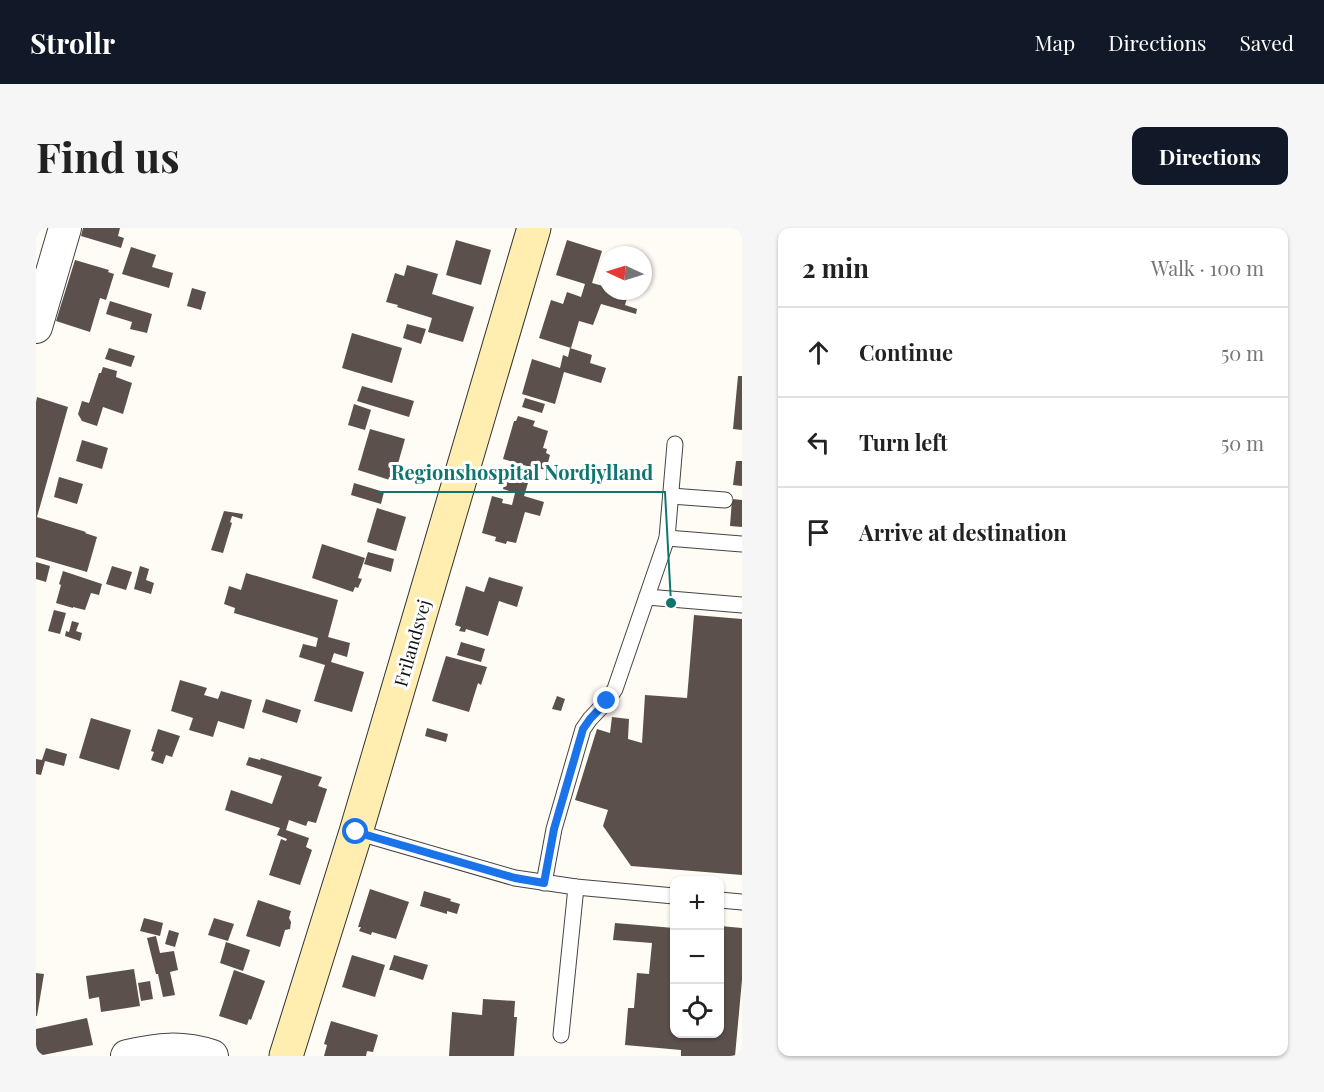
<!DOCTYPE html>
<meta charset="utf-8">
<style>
:root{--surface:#fff;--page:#f6f6f6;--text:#222;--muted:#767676;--line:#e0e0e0;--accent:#111827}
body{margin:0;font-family:"Playfair Display",serif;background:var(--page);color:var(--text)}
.controls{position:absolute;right:18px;bottom:18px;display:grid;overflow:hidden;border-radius:12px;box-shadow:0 2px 4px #0004}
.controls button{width:54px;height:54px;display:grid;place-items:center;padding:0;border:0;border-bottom:2px solid var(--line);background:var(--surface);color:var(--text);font:30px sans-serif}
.compass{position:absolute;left:562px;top:18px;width:54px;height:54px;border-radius:50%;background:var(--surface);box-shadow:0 2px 4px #0004;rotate:274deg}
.stop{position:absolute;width:18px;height:18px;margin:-14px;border:4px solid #1a73e8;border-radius:50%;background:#fff}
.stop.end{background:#1a73e8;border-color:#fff;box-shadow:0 2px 6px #0008}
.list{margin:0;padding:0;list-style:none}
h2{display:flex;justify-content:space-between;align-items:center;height:78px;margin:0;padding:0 24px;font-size:26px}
h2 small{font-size:20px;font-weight:400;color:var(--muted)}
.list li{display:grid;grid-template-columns:39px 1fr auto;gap:18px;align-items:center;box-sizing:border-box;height:90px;padding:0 24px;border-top:2px solid var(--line)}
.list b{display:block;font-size:22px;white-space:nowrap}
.list em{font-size:20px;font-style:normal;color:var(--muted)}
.icon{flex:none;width:33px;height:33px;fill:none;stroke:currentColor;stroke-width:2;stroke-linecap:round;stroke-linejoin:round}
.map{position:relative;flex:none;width:706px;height:828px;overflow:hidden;border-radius:12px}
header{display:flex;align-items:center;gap:36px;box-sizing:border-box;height:84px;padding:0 30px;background:var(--accent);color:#fff}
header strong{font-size:28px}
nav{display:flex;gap:33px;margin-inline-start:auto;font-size:21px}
.intro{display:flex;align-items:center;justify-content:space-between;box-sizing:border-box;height:144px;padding:0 36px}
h1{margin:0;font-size:42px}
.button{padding:15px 27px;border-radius:12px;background:var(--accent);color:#fff;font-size:21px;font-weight:700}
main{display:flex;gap:36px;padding:0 36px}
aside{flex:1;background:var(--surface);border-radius:12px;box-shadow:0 2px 4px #0004}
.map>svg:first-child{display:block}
.building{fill:#5b504c}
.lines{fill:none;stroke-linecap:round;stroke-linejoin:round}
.lane-casing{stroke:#444;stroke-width:17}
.street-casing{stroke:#444;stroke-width:34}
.secondary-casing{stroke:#333;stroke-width:35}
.lane{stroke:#fff;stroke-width:15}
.street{stroke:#fff;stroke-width:32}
.secondary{stroke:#ffeeb0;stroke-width:33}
.route{stroke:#1a73e8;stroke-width:8}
.labels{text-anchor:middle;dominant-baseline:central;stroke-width:6;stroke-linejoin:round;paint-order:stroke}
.street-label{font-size:18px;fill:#111;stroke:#fff}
.leader{fill:none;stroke:#0f766e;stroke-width:2}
.callout-dot{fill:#0f766e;stroke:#fff;stroke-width:2}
.callout-label{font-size:20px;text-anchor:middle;font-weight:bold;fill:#0f766e;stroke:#fff;stroke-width:6;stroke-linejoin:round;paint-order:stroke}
</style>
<header>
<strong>Strollr</strong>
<nav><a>Map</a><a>Directions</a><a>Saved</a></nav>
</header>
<div class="intro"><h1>Find us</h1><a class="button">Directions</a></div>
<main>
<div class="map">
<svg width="706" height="828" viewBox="0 0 706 828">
<rect width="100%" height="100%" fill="#fffcf5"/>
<g class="building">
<polygon points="47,0 84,0 82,8 88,10 85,20 45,8"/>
<polygon points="420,12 455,22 445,57 410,47"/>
<polygon points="531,12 566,23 556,55 571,59 571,63 584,63 592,66 589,77 601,81 600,86 565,76 557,97 543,93 535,120 503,110 515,72 527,76 531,64 545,69 549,56 520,47"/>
<polygon points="95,19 120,27 116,39 137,45 133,60 86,46"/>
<polygon points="39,32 73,42 72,44 78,46 70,72 64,70 54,104 20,93"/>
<polygon points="371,37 402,46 396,66 438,79 427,114 392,104 396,90 361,79 362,77 350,74 359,45 368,48"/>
<polygon points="156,60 170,64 165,82 151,78"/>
<polygon points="74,73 116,86 111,105 94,101 96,94 70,86"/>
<polygon points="371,96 390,101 385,116 367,110"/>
<polygon points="316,105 366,120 356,155 306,140"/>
<polygon points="73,120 99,128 95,139 69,131"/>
<polygon points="534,120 556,127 554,135 570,140 565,155 528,144 519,176 486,166 496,131 524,140 527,127 532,129"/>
<polygon points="67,139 81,143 80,149 96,155 87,186 67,179 61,198 46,193 42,186 46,173 53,175 63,145 65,145"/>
<polygon points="702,148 706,148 706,202 697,201"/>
<polygon points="326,158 378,173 373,189 321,173"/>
<polygon points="1,169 32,179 1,289 50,304 49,305 61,309 51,344 0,329 0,174"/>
<polygon points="489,170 509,176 506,185 486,179"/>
<polygon points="318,176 335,182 329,202 312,197"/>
<polygon points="482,188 499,193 497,198 512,203 507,220 511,221 510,225 514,227 510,242 501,240 501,241 467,231 478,193 480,193"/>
<polygon points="334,201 369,211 357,253 322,242"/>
<polygon points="46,212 72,220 66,241 40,233"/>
<polygon points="700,233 706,233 706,258 697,257"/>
<polygon points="23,249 47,256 41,276 18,269"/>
<polygon points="470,249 492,255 488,268 508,274 504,288 489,284 480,315 471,313 470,316 459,313 460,309 446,305 456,268 467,271 466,275 476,277 479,265 467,261"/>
<polygon points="318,255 348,264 345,276 315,267"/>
<polygon points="696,271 706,272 706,299 694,298"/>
<polygon points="341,280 370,289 360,323 331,314"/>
<polygon points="188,283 207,286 206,291 196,288 194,294 196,295 187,325 175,322"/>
<polygon points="286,316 329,330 322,350 326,351 322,360 319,359 317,364 276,350"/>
<polygon points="332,324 358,331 355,344 328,336"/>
<polygon points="0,334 14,338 10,354 0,351"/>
<polygon points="76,338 96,344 90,362 70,356"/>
<polygon points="104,338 113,341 110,352 118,355 115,366 98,361"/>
<polygon points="27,343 66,356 63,367 55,365 49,382 37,379 37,380 20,375 25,357 23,356"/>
<polygon points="210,345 302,372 292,409 314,415 311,429 298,425 295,434 328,444 316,484 278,473 289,437 263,429 267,416 280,419 282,410 198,385 199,380 188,376 193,358 205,362"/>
<polygon points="453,349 487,359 481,379 463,373 452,408 430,401 429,404 423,403 425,399 419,397 430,358 448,364"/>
<polygon points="18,382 30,385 24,406 12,403"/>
<polygon points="658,387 706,391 706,647 595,638 567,598 572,582 539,572 561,501 574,505 576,489 593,491 592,511 606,515 609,467 651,470"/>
<polygon points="36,393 43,395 40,403 46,405 44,413 29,408 30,403 33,404"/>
<polygon points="425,414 449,421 445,434 421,427"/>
<polygon points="410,428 451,439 445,457 442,455 433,484 396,473"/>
<polygon points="144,452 171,460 168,467 182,471 185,463 216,472 208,501 182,493 177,509 153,502 157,490 135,483"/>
<polygon points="521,468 529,471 525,483 516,481"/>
<polygon points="230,471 265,482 261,495 226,484"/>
<polygon points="55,490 95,502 83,542 43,530"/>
<polygon points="391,500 412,506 410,514 389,508"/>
<polygon points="122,501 144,508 136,529 130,527 127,536 115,532 118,524 115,523"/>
<polygon points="10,520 31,526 28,538 9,533 5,547 0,546 0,531 6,532"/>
<polygon points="213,529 224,532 225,530 286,549 282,558 291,561 280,595 272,593 270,598 253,592 250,602 273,610 270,619 276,622 264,657 233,647 245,611 250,613 251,611 241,607 244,600 189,582 195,562 236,576 246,548 210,537"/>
<polygon points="334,661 373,674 360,711 336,704 335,707 323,703 325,699 322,699"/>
<polygon points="388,663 415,671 414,673 424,676 421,686 411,683 411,686 384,678"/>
<polygon points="222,672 255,683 253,690 255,694 254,701 249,702 244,719 210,708"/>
<polygon points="108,690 127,695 124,708 104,703"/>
<polygon points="178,690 198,696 192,713 172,707"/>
<polygon points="579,695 638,700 638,806 684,806 684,698 706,700 706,752 699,828 645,828 645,822 589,817 592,780 598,780 601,745 613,746 616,715 577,712"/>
<polygon points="133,702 143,705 139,719 129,716"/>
<polygon points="120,708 124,725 138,723 142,742 134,744 139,767 127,769 122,746 120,746 111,710"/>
<polygon points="190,714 214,722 207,743 184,735"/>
<polygon points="316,727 349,737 339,769 306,759"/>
<polygon points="358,727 392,737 387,752 356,742 353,742"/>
<polygon points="98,741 104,778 65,784 63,769 53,771 50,748"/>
<polygon points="198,742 229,753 215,792 213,791 211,797 183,788"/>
<polygon points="0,745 8,746 1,788 0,788"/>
<polygon points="114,753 117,771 105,773 102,755"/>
<polygon points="447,771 479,773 478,789 481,789 478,828 413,828 416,784 446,787"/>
<polygon points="51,790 57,817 2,828 0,820 0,801"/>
<polygon points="295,793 342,807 337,824 331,823 330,828 288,828 291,817 288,816"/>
</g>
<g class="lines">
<g class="lane-casing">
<g id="lane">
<polyline points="635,268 689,272"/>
<polyline points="631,310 706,316"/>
<polyline points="611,369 706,377"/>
<polyline points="320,604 479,650 540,659 638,668"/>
<polyline points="508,655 518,601 547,501 554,491 571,473 579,461 631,310 639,216"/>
<polyline points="684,672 706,674"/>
<polyline points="525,807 540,659"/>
</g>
</g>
<g class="street-casing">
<g id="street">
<polyline points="0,99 29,0"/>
<path d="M91,828C122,821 145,818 176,828"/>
</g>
</g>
<g class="secondary-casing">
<polyline id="secondary" points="250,828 320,604 498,0"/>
</g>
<use href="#lane" class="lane"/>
<use href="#street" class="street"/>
<use href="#secondary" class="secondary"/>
</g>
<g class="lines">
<polyline class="route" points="320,604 479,650 508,655 518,601 547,501 554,491 571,473"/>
</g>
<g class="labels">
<g class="street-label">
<text transform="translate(376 415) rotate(-74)">Frilandsvej</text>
</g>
</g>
<path class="leader" d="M635 375L629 264H342"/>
<circle class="callout-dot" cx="635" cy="375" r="6"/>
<g class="callout-label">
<text x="486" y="252">Regionshospital Nordjylland</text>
</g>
</svg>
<div class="controls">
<button>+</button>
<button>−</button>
<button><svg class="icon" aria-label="locate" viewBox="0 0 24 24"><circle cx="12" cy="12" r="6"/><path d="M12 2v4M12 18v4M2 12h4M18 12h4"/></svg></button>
</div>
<svg class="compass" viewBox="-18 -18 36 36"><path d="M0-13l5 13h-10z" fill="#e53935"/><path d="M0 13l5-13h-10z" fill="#767676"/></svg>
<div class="stop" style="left:320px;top:604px"></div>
<div class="stop end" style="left:571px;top:473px"></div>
</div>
<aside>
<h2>2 min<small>Walk · 100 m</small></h2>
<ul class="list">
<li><svg class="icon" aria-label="ahead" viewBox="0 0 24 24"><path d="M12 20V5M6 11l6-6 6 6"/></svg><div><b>Continue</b></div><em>50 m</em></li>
<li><svg class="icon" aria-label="left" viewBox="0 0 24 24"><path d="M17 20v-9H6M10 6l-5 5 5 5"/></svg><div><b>Turn left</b></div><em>50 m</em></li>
<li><svg class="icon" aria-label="arrive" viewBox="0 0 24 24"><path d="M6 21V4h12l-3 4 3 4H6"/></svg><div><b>Arrive at destination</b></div></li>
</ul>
</aside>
</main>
